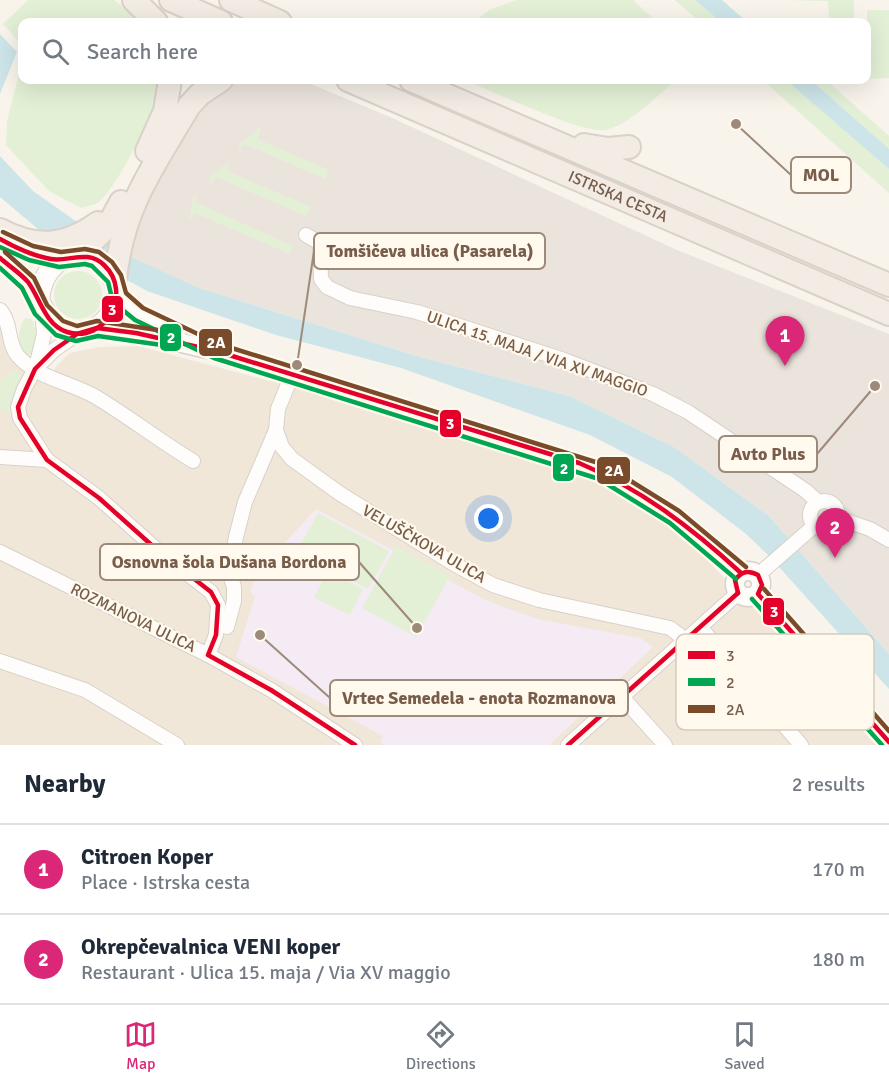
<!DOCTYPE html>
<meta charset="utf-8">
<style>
:root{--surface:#fff;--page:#f2f2f3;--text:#1f2937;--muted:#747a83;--line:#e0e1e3;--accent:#db2777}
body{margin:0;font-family:Signika,sans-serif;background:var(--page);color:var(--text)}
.you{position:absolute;left:489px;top:519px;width:21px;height:21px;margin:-15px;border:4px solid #fff;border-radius:50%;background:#1a73e8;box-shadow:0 0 0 9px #1a73e833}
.badge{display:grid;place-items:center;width:39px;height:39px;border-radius:50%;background:var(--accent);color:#fff;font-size:20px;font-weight:700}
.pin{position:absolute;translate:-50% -50px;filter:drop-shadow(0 2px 3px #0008)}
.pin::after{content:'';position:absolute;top:32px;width:21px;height:18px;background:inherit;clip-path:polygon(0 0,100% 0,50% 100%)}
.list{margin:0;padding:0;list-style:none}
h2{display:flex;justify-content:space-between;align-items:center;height:78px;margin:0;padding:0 24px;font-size:26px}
h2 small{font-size:20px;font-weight:400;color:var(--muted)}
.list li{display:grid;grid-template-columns:39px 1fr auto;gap:18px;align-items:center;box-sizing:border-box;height:90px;padding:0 24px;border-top:2px solid var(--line)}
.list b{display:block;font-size:22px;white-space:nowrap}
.list p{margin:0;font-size:20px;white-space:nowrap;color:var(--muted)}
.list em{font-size:20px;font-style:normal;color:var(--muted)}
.icon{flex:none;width:33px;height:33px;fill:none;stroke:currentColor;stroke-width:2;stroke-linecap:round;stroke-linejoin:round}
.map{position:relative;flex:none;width:889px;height:745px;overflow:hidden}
.search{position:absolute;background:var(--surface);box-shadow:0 6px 24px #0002;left:18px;right:18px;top:18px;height:66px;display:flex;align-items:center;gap:15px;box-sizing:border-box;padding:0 21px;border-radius:12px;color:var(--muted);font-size:22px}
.sheet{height:258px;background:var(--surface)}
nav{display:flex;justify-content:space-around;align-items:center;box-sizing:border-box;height:84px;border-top:2px solid var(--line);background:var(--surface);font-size:16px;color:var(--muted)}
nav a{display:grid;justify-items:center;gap:3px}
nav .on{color:var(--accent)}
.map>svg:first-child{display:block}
.residential{fill:#f1e7d9}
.industrial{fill:#ebe4dd}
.education{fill:#f5ebf4}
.green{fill:#e3f0d6}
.water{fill:#cde5e9}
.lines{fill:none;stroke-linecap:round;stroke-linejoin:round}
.minor-casing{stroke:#d7d1ca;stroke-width:16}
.tertiary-casing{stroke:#d7d1ca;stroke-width:21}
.secondary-casing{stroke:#d8d1ca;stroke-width:22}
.trunk-casing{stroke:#dad1c9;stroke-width:26}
.minor{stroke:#fefdfc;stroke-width:14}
.tertiary{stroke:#fefdfc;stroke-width:18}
.secondary{stroke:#fefdfc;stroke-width:20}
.trunk{stroke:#f2ece4;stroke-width:22}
.bus-1-casing{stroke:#fff9ee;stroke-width:9}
.bus-2-casing{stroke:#fff9ee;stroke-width:9}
.bus-3-casing{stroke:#fff9ee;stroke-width:9}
.bus-1{stroke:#e4002b;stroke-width:4.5}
.bus-2{stroke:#00a651;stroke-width:4.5}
.bus-3{stroke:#7a4b2a;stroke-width:4.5}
.labels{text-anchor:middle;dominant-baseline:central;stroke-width:4.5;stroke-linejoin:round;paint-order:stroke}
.street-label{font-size:16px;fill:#785d4a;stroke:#fff9ee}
.key{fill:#fff9ee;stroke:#d6cabd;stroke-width:1.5}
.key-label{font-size:16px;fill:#785d4a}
.leader{fill:none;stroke:#9e8a7a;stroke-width:2}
.callout-dot{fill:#9e8a7a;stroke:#fff9ee;stroke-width:2}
.callout{fill:#fff9ee;stroke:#9e8a7a;stroke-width:2}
.callout-label{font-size:18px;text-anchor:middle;font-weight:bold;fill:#785d4a}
.line-badge{stroke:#fff9ee;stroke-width:2}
.badge-label{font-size:16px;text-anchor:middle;font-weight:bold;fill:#fff}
</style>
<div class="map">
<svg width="889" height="745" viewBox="0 0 889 745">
<rect width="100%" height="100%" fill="#f8f4ec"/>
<polygon class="residential" points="0,319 9,355 28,373 50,380 56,366 70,353 99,347 138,346 266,380 360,402 533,457 597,481 652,511 681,533 767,622 876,745 0,745"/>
<polygon class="industrial" points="235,80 296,80 306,82 390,117 677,250 889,334 889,654 769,516 674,447 569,396 420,357 199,288 125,255 127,239 177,135 222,85"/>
<polygon class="education" points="316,509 485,600 537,619 640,638 653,647 549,745 385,745 380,742 383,736 236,657 255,597 250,591 256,574"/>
<g class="green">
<polygon points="28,0 114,0 129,11 138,22 22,22 22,45 3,24"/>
<polygon points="517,0 633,0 657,22 474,22 489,10"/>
<polygon points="675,0 695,0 721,22 700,22"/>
<polygon points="784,0 854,0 854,22 829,22 828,1"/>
<polygon points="867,10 889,10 889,78 868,79"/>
<path d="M22,62V80H159C162,101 117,188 99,202C95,205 86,206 81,208L49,191L6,145L7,121Z"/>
<path d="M465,80H676C659,94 627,127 605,130C580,133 492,91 465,80Z"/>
<polygon points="763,80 786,80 889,169 889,193"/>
<polygon points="811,80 826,80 889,136 889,149"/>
<polygon points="259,128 261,130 257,139 329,170 325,179 244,144 238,151 240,144"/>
<polygon points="229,161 227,171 311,207 306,216 216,177 210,185 210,177"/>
<polygon points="197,192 195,202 293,246 290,254 195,213 189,221 193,199"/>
<circle cx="78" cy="295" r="24"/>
<path d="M25,318L32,319C37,332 38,343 31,355L24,354C16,341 18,330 25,318Z"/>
<polygon points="12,370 21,373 22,379 10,413 0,408 0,383"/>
<polygon points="318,513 389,551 368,589 297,551"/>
<polygon points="396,546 450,576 416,637 362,608"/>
<polygon points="327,571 363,589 350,615 314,598"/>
</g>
<g class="water">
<polygon points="695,0 722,0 747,22 721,22"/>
<polygon points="0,34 17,52 0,94"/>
<polygon points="786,80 811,80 889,149 889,169"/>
<polygon points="0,156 33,191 120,252 199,288 420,357 569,396 674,447 769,516 889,654 889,689 769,556 746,534 672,477 590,435 401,368 276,335 147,291 44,234 0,197"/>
</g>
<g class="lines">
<g class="minor-casing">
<g id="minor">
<polyline points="306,235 320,243 321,279 327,287 350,298 417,312 564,360 653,394 688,412 806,491 818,502"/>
<path d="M0,310C12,323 7,344 18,356C37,378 72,383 96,397C129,417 160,441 193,461"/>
<polyline points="77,334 54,350 35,369 24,389 18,407 20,418 47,460 99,498 156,549 211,592 218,605 217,619 216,635 208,655"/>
<polyline points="36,367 44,334 42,310"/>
<polyline points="292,375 278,409 276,430 282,447 292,459 339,493 454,564 493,585 539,600 670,628 687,641"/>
<polyline points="0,457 47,460"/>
<circle cx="824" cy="515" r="14"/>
<polyline points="838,518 870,529 889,540"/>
<polyline points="0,552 208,655 271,690 355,745"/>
<polyline points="758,575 814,526"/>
<polyline points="227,627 234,601 234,587 229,572 236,537 245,502 276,430"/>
<polyline points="701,628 801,745"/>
<polyline points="0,661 85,690 177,745"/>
<polyline points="622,697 665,745"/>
<polyline points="568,745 738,593"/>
</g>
</g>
<g class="tertiary-casing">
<g id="tertiary">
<polyline points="119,297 139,314 176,333"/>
<path d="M97,328L152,336L216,351L602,472C654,499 698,532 741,573"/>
<circle cx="748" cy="584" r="13"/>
<polyline points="758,594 889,742"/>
</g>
</g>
<g class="secondary-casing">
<g id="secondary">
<polyline points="4,241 31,253 61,260"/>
<path d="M0,258C9,266 20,273 28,282C43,300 48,337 80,333C118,328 134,276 94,258C64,245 41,272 39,300"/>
</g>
</g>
<g class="trunk-casing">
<g id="trunk">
<polyline points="134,0 156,22"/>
<polyline points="171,0 221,22"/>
<polyline points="231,0 280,22"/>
<path id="s1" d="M348,80L889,314"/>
<polyline points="411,80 889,285"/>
<polyline points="584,145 608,149 629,147"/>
<polyline points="147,151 165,111 170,80"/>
<path d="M0,230C36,249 65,247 98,223"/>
<polyline points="77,256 108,226 121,202"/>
<path d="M115,279C123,206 153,167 189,106L200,94L221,80"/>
</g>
</g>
<use href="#minor" class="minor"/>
<use href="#tertiary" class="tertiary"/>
<use href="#secondary" class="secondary"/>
<use href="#trunk" class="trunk"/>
<g class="bus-1-casing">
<g id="bus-1">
<path d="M0,239C16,248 33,256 51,259C70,262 87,249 104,265C133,292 106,344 67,332C45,325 40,298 28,282C20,273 9,266 0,258"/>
<path d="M738,593L735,580C742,571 748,570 758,575L762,585L758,594L889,742"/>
<path d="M355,745L271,690L208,655L216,635L218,605L211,592L156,549L99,498L47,460L20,418L18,407L35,369L54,350L77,334L97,328L136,333L216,351L579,463C641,489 692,528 741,573"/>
<polyline points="568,745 738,593"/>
</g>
</g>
<g class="bus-2-casing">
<g id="bus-2">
<polyline points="0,247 29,260 59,267 85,264 92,266 108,282 113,302 135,320 214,358 599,479 670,523 736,579"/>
<polyline points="0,268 22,288 35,314 56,335 76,341 98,336 169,346"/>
<polyline points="752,599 882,745"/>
</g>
</g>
<g class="bus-3-casing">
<g id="bus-3">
<polyline points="3,232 33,246 61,252 85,249 99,252 112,262 121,275 126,293 143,308 219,344 605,465 679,511 746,567"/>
<polyline points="5,252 34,278 47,305 63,321 77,326 97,321 171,332"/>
<polyline points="764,589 889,731"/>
</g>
</g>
<use href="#bus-1" class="bus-1"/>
<use href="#bus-2" class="bus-2"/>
<use href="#bus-3" class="bus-3"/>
</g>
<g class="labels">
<g class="street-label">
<text stroke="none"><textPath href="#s1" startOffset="294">ISTRSKA CESTA</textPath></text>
<text transform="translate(537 354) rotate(19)">ULICA 15. MAJA / VIA XV MAGGIO</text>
<text transform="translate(424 544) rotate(30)">VELUŠČKOVA ULICA</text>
<text transform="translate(133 618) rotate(26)">ROZMANOVA ULICA</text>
</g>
</g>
<rect x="676" y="634" width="198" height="96" rx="9" class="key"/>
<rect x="688" y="651" width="27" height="8" fill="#e4002b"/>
<rect x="688" y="678" width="27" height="8" fill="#00a651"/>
<rect x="688" y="705" width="27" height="8" fill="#7a4b2a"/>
<g class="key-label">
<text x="726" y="661">3</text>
<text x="726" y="688">2</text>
<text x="726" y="715">2A</text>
</g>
<path class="leader" d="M736 124L791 175M297 365L314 251M875 386L817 454M417 628L359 562M260 635L330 698"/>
<g class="callout-dot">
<circle cx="736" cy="124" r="6"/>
<circle cx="297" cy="365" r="6"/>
<circle cx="875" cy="386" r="6"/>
<circle cx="417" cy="628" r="6"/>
<circle cx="260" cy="635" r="6"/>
</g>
<g class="callout">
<rect x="791" y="157" width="60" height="36" rx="6"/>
<rect x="314" y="233" width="231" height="36" rx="6"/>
<rect x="719" y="436" width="98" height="36" rx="6"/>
<rect x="100" y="544" width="259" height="36" rx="6"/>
<rect x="330" y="680" width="298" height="36" rx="6"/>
</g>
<g class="callout-label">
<text x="821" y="181">MOL</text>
<text x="430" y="257">Tomšičeva ulica (Pasarela)</text>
<text x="768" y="460">Avto Plus</text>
<text x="229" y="568">Osnovna šola Dušana Bordona</text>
<text x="479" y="704">Vrtec Semedela - enota Rozmanova</text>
</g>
<g class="line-badge">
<rect x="101" y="295" width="23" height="28" rx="6" fill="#e4002b"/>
<rect x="159" y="323" width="23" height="29" rx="6" fill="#00a651"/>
<rect x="198" y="328" width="35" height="29" rx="6" fill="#7a4b2a"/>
<rect x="439" y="409" width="23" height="29" rx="6" fill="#e4002b"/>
<rect x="552" y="453" width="23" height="29" rx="6" fill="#00a651"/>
<rect x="596" y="456" width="35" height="29" rx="6" fill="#7a4b2a"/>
<rect x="762" y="597" width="23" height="29" rx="6" fill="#e4002b"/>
</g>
<g class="badge-label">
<text x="112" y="315">3</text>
<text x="171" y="343">2</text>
<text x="216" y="348">2A</text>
<text x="450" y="429">3</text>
<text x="564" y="474">2</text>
<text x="614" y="476">2A</text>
<text x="774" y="617">3</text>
</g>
</svg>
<div class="you"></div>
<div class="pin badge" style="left:785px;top:366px">1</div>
<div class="pin badge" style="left:835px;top:558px">2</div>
<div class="search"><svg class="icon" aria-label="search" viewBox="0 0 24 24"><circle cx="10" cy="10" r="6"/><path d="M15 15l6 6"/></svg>Search here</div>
</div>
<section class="sheet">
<h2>Nearby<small>2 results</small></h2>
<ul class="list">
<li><span class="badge">1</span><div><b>Citroen Koper</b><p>Place · Istrska cesta</p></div><em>170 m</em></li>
<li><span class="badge">2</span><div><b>Okrepčevalnica VENI koper</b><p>Restaurant · Ulica 15. maja / Via XV maggio</p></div><em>180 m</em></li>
</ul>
</section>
<nav>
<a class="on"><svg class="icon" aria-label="map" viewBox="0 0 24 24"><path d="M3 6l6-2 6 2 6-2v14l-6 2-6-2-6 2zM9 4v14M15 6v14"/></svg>Map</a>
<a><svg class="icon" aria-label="directions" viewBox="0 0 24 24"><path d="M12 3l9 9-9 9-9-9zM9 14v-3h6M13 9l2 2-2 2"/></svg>Directions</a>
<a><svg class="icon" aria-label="saved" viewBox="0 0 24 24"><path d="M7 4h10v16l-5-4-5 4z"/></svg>Saved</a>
</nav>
